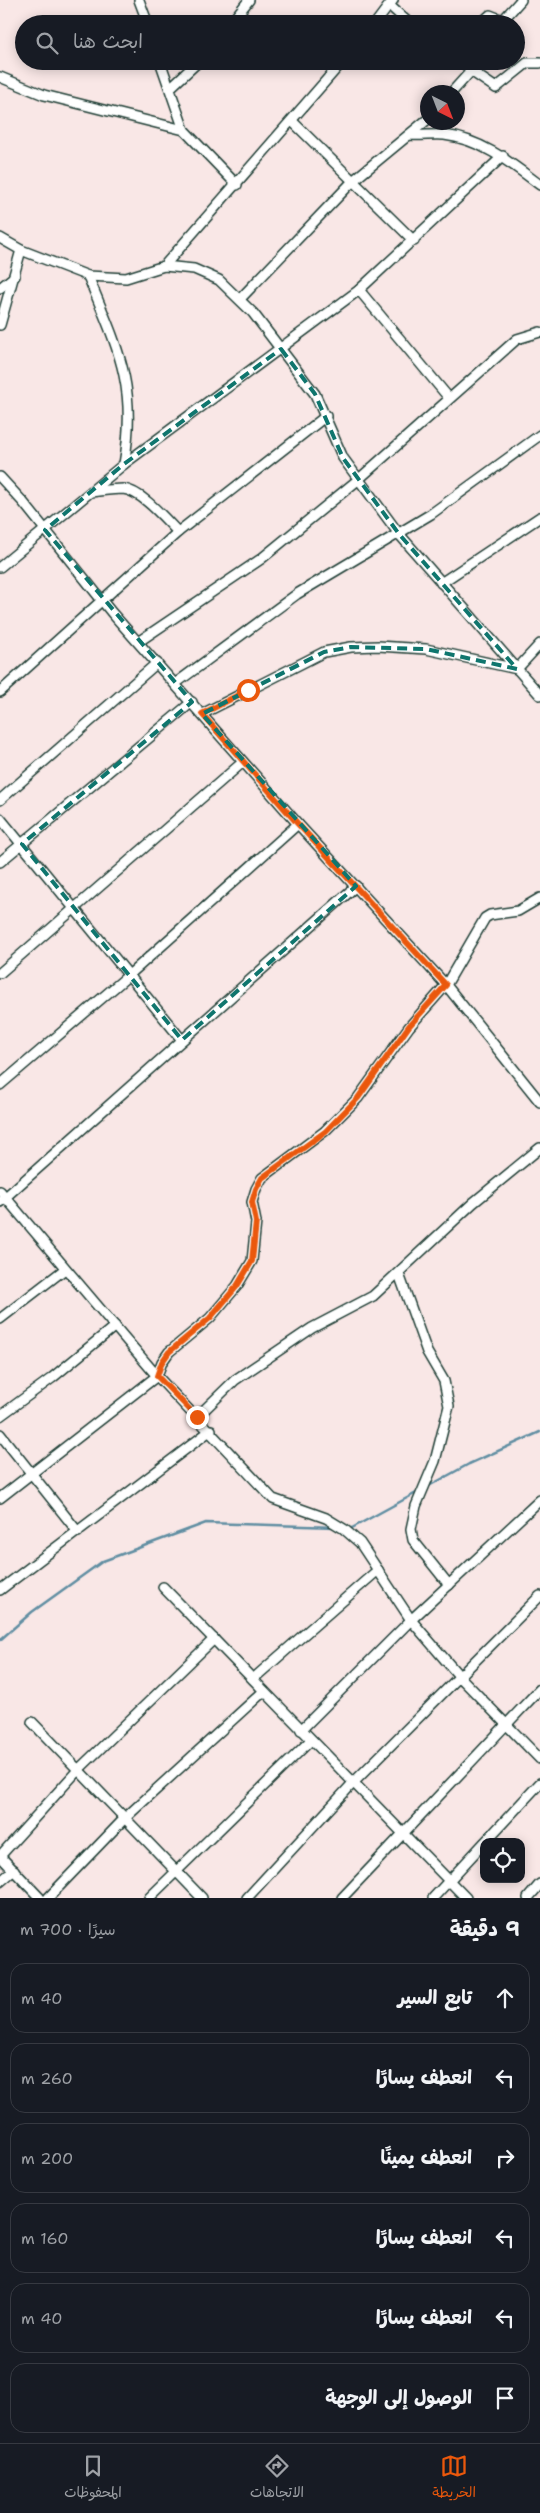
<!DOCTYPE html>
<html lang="ar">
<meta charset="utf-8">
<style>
:root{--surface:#171b24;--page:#20242c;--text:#f1f3f6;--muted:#9ea1a6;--line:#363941;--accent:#ea580c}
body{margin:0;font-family:"Shantell Sans","Playpen Sans Arabic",sans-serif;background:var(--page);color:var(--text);direction:rtl}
.controls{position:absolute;right:15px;bottom:15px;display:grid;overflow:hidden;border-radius:10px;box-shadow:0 2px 12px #0003}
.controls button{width:45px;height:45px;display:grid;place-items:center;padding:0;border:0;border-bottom:1px solid var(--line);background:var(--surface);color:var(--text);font:25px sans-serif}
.compass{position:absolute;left:420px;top:85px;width:45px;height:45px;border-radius:50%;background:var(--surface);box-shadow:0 2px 12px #0003;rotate:138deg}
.stop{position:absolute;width:15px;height:15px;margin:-11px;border:4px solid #ea580c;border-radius:50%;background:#fff}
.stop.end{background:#ea580c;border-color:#fff;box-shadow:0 1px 5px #0008}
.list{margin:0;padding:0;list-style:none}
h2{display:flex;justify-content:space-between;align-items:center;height:65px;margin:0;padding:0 20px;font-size:21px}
h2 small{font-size:16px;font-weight:400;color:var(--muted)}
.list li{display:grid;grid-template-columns:32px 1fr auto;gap:15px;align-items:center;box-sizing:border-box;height:70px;margin:0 10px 10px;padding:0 10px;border:1px solid var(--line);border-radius:15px}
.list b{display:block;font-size:19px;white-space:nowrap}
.list em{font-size:16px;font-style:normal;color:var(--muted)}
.icon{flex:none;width:28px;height:28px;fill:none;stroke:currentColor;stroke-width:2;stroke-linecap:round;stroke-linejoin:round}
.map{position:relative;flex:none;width:540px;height:1898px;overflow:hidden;direction:ltr}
.search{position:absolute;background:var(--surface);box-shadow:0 2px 12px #0003;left:15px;right:15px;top:15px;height:55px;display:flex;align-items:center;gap:12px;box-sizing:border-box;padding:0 18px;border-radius:28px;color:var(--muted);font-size:19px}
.sheet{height:545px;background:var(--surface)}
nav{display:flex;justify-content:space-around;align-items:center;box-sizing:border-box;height:70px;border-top:1px solid var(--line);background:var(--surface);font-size:14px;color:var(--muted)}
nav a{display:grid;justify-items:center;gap:2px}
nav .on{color:var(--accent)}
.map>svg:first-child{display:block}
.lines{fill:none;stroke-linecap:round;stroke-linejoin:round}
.stream{stroke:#608ea2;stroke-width:2.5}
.minor-casing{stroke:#1f3d34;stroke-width:12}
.minor{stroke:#fff;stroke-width:9}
.route{stroke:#ea580c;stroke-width:6}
.marked{fill:none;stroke:#0f766e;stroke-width:4;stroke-dasharray:10 6;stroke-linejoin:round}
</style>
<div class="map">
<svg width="540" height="1898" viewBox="0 0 540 1898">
<rect width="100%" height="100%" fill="#f9e7e6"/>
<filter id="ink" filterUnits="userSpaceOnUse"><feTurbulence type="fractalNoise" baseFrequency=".02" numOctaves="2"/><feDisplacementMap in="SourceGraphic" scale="10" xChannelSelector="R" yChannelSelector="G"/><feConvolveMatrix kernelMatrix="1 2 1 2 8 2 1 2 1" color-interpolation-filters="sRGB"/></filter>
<g filter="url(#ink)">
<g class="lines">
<g class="stream">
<polyline points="427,1487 469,1464 540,1432"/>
<polyline points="348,1528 352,1528 418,1492"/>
<polyline points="0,1640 32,1612 103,1561 206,1523 335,1527"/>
</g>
<g class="minor-casing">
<g id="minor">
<polyline points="139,0 148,24"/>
<polyline points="390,6 410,24"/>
<polyline points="230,24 249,0"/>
<polyline points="375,24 393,0"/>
<polyline points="480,24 490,15 503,20 521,0"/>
<polyline points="160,61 184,130 237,185"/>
<polyline points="462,61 471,71 496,88 527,63 540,63"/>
<polyline points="0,77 44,95 184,130"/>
<polyline points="170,88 199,61"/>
<polyline points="452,92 471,71"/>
<polyline points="292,121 414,241"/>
<path d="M409,135C421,136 433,134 444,135C481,139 511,163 540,185"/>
<polyline points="0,238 21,250 88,276 126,278 164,266 194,269 219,280 253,313 315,394 343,458 399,534 540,695"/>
<polyline points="164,266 343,61"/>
<path d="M88,276C117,347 138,385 124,464"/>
<polyline points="0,288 15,276"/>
<polyline points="359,290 449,398"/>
<polyline points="240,299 354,180 428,119"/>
<polyline points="0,325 21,250"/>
<polyline points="0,477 23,502 112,613 298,824 446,985 540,1102"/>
<path d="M91,492C101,491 113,489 123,489C142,491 165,519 178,532"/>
<polyline points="0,567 124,464 359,290 503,156"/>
<polyline points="441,583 540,517"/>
<polyline points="138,642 261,559 359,479 517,339 540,332"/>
<polyline points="176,683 297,594 431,514 540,435"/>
<polyline points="0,692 178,532 326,416"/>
<polyline points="202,714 324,652 351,647 378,646 426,649 517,669 540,644"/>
<polyline points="0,800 157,663"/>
<polyline points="0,818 182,1040"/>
<polyline points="0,862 192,702"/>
<polyline points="0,973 243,762"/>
<polyline points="0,1085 129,975 298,824"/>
<polyline points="0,1191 157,1376 273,1499 326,1518 344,1529 360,1543 411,1620 460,1677 540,1759"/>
<polyline points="0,1202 356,886"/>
<polyline points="399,1274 427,1352 444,1381 449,1406 435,1461 416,1506 411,1529 413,1540 449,1585"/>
<polyline points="0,1319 65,1269"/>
<polyline points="0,1416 52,1378 115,1326"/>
<polyline points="197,1417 235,1380 312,1328 373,1296 473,1203 540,1148"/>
<polyline points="0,1434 78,1532"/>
<polyline points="0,1498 157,1376 162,1362 169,1352 210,1318 237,1286 252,1261 256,1222 252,1202 256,1189 262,1178 325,1131 358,1098 409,1027 446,985 485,918 490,915 518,911 540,898"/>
<polyline points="163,1587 466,1898"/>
<polyline points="0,1590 211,1430"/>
<polyline points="253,1679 378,1570"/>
<polyline points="32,1722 202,1898"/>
<polyline points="301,1730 411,1620 540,1500"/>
<polyline points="485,1842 540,1783"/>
<polyline points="0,1856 78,1770 214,1639"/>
<polyline points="0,1856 40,1898"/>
<polyline points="0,1882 14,1870"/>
<polyline points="48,1898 125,1818 264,1691"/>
<polyline points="149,1898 311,1740"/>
<polyline points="247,1898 353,1783 540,1596"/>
<polyline points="342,1898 540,1689"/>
<polyline points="433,1898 484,1843"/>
<polyline points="528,1898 540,1884"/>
</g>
</g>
<use href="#minor" class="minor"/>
</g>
</g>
<g class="lines" filter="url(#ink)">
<polyline class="route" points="197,1417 157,1376 162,1362 169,1352 210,1318 237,1286 252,1261 256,1222 252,1202 256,1189 262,1178 325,1132 358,1098 409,1026 446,985 298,824 202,714 248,690"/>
</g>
<path class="marked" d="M281,349L315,394L343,458L399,534L517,669L426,649L351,647L324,652L202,714L356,886L182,1040L22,844L192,702L45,530L124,464Z"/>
</svg>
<div class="controls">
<button><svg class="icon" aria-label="locate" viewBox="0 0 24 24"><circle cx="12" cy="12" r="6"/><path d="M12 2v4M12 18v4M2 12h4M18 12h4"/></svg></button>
</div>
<svg class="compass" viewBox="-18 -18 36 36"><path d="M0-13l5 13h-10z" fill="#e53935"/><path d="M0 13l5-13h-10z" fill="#9ea1a6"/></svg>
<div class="stop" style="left:248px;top:690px"></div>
<div class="stop end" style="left:197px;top:1417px"></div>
<div class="search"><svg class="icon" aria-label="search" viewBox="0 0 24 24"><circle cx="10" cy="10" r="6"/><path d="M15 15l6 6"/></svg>ابحث هنا</div>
</div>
<section class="sheet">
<h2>9 دقيقة<small>سيرًا · 700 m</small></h2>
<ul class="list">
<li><svg class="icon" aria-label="ahead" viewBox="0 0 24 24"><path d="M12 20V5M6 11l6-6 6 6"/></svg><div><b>تابع السير</b></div><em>40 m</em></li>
<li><svg class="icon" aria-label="left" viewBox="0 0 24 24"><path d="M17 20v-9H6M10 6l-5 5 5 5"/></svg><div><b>انعطف يسارًا</b></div><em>260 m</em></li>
<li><svg class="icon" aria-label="right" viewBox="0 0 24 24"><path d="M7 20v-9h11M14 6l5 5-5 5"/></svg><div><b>انعطف يمينًا</b></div><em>200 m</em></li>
<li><svg class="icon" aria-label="left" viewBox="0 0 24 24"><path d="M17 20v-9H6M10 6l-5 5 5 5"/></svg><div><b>انعطف يسارًا</b></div><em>160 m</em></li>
<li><svg class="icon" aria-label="left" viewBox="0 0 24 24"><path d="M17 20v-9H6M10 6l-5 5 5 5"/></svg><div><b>انعطف يسارًا</b></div><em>40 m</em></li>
<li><svg class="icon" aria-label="arrive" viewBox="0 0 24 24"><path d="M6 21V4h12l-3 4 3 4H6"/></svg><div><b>الوصول إلى الوجهة</b></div></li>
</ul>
</section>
<nav>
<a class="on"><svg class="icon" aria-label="map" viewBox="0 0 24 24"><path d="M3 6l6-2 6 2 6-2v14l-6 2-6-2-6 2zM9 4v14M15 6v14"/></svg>الخريطة</a>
<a><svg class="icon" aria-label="directions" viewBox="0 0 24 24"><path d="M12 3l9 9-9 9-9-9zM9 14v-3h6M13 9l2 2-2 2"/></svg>الاتجاهات</a>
<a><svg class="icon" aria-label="saved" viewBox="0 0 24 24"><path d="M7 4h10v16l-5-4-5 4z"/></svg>المحفوظات</a>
</nav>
